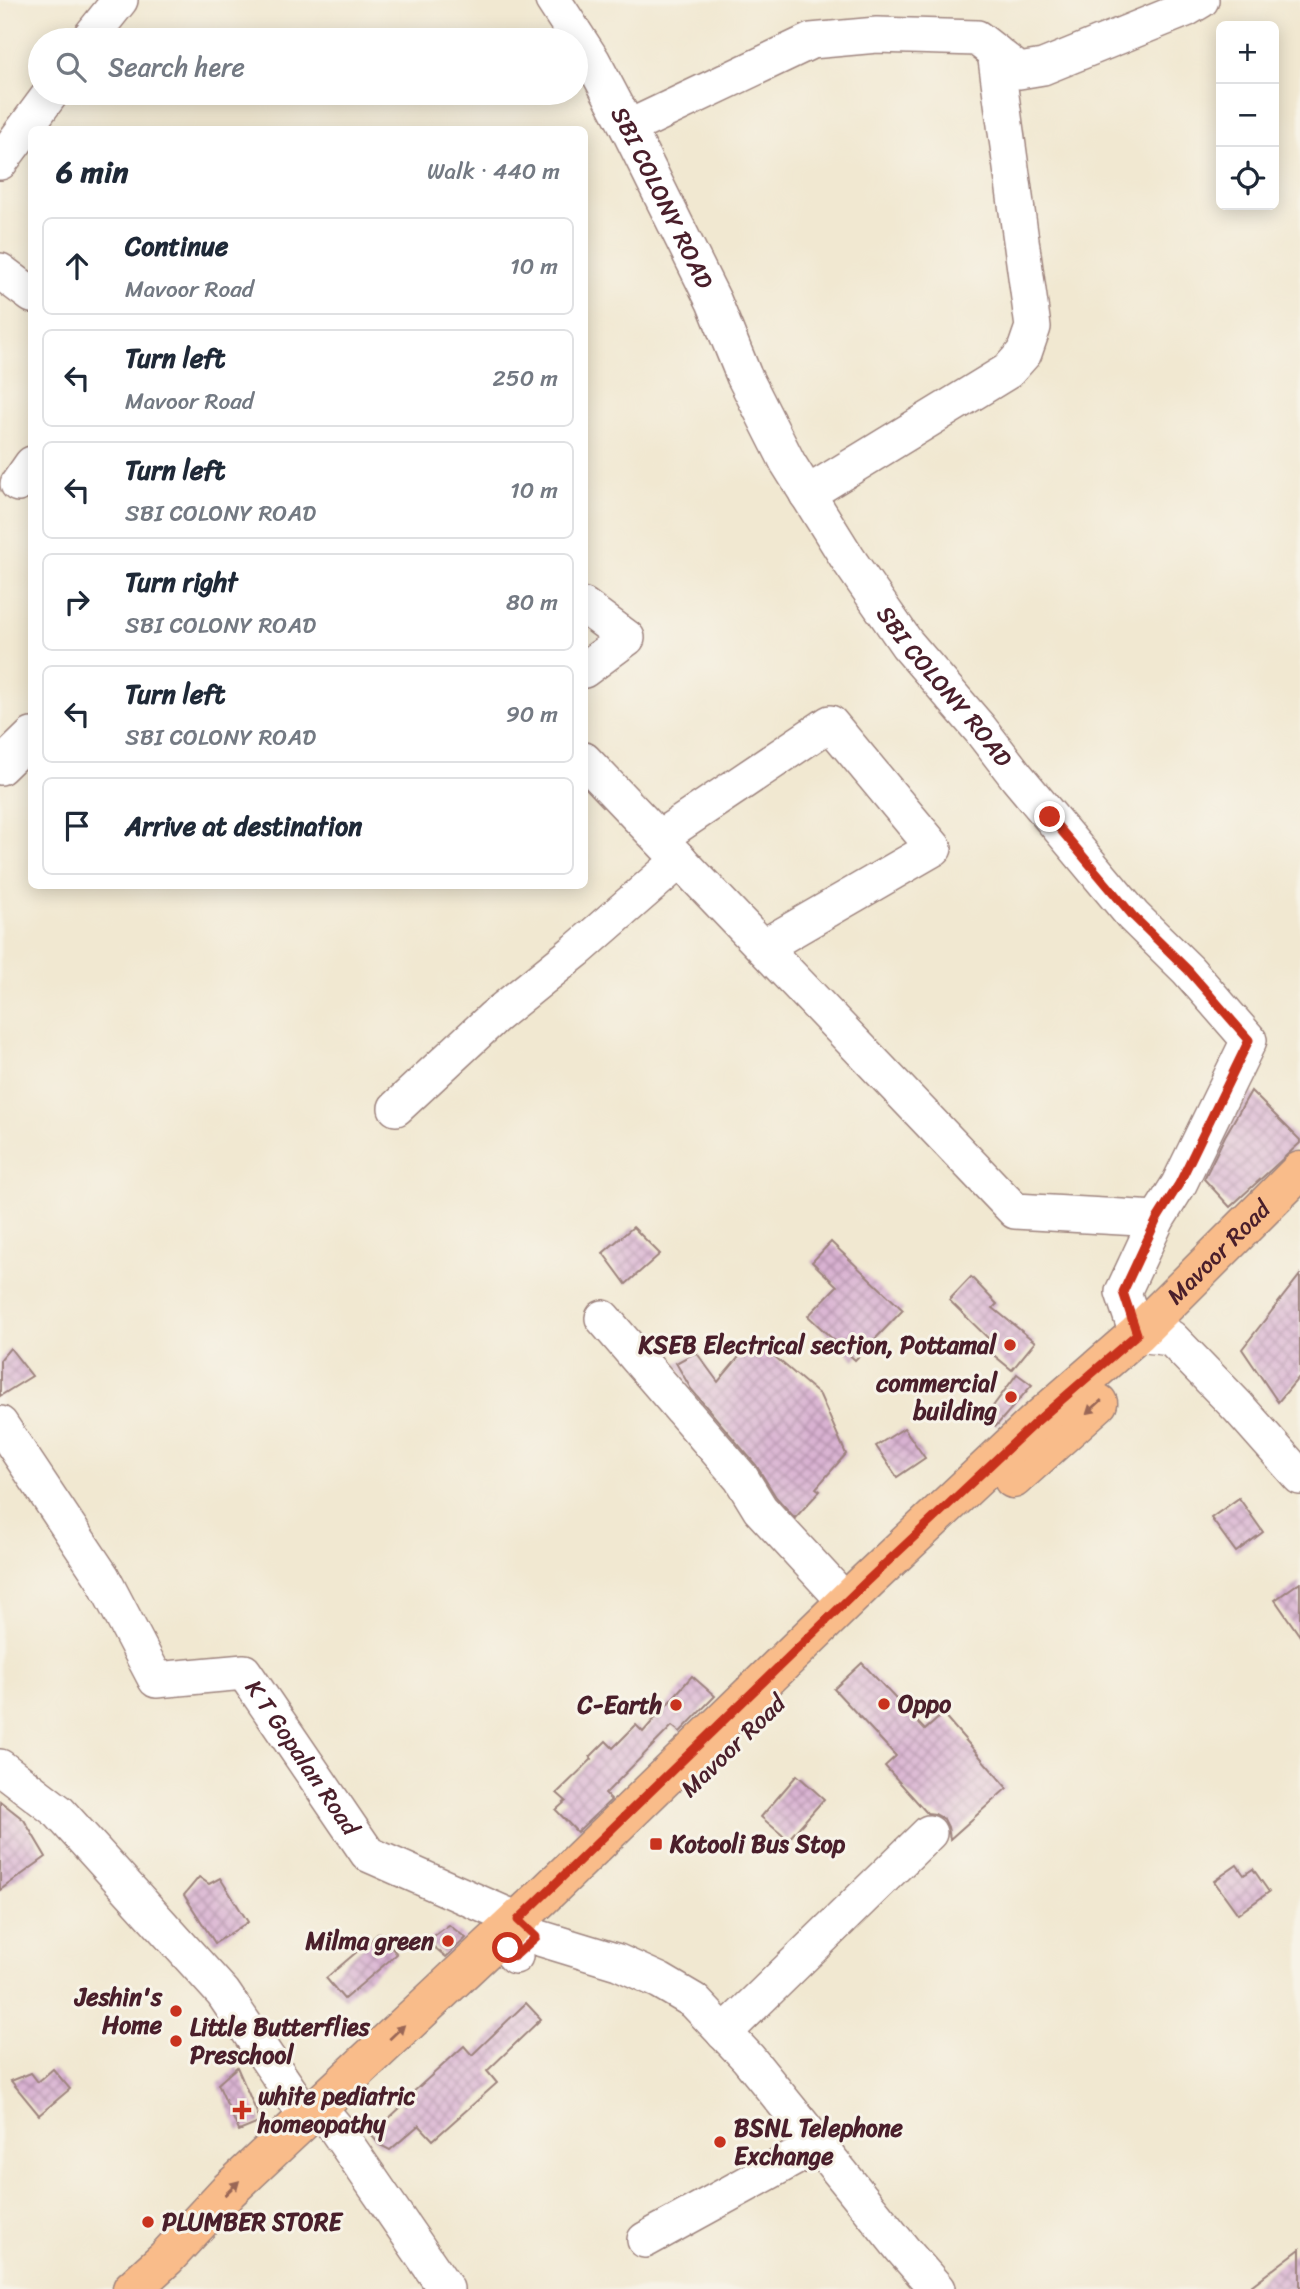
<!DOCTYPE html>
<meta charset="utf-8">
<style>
:root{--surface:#fff;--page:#f6f6f7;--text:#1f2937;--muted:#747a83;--line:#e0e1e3}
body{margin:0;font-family:Sriracha,sans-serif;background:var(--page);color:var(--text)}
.controls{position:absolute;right:21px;top:21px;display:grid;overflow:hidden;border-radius:10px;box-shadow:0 4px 18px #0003}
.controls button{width:63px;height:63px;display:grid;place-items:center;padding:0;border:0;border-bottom:2px solid var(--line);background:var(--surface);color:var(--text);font:35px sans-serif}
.stop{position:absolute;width:21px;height:21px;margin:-16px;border:5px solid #c8321e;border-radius:50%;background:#fff}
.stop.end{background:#c8321e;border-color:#fff;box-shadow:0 2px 7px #0008}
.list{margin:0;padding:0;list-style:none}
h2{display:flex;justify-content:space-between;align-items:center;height:91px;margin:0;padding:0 28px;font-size:30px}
h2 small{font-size:23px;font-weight:400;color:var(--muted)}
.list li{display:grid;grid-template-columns:46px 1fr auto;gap:21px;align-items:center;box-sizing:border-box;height:98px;margin:0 14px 14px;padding:0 14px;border:2px solid var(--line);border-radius:10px}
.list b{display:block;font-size:26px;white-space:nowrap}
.list p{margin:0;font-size:23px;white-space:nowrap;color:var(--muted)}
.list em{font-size:23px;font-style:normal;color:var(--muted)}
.icon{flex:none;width:38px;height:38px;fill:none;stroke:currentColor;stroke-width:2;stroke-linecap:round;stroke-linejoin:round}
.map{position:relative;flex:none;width:1300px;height:2289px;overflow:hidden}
.search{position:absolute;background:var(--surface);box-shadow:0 4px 18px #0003;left:28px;top:28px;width:560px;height:77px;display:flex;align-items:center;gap:18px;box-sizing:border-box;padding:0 24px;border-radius:38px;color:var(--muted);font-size:26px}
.panel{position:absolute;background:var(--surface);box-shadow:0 4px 18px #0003;left:28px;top:126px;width:560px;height:763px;border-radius:10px}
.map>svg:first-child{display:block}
.building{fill:url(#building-cross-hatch)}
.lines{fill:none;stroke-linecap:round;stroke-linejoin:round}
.minor-casing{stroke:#9e847e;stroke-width:38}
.major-casing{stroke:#9e847e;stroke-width:41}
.minor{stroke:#fff;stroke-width:35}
.major{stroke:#f9bc8a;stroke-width:38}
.oneway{fill:#996656}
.route{stroke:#c8321e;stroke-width:9}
.poi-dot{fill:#c8321e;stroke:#f7f3e8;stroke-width:2.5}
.labels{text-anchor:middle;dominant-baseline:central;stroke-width:6;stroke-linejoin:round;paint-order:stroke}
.street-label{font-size:24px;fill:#4a1f2b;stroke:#f7f3e8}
.poi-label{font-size:24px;font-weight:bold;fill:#4a1f2b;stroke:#f7f3e8;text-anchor:start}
</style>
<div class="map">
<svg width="1300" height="2289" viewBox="0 0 1300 2289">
<defs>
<pattern id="building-cross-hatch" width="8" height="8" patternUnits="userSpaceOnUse" patternTransform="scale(1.75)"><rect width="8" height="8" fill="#d9b2d2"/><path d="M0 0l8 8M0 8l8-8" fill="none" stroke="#b290ab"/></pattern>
</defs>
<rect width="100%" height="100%" fill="#f7f3e8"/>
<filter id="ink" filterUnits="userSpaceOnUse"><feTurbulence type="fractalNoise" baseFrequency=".0143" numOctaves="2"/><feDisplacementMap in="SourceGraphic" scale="14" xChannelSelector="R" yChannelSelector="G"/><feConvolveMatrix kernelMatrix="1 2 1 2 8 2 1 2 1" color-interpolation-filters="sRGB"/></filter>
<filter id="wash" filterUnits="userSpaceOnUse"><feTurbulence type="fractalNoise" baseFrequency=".00686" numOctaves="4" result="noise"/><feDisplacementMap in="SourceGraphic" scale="28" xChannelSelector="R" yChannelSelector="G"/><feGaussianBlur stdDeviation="1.57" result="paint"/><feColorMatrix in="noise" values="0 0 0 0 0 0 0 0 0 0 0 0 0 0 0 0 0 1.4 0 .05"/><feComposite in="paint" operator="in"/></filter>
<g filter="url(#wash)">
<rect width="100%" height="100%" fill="#f1e8d1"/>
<g id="blocks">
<g class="building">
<polygon points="1251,1091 1300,1140 1300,1143 1230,1207 1204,1179 1225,1136"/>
<polygon points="633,1227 660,1254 626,1284 603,1253"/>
<polygon points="831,1242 903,1310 855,1360 808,1316 837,1286 812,1262"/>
<polygon points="1300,1275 1300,1376 1278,1402 1242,1349"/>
<polygon points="971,1277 997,1304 993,1308 1035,1342 1012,1370 985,1348 991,1341 949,1300"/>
<polygon points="754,1339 820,1395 846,1454 816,1488 820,1491 795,1518 776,1497 756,1465 691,1389 676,1363 696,1352 718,1382"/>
<polygon points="10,1348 32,1376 0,1396 0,1360"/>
<polygon points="1017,1374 1032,1385 996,1426 985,1417"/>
<polygon points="904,1428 925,1458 897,1477 876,1446"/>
<polygon points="1239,1498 1263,1532 1236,1552 1211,1518"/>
<polygon points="1300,1582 1300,1636 1275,1600"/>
<polygon points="862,1663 925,1730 943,1714 1007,1788 950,1839 948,1827 944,1819 935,1814 927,1813 885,1766 896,1756 834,1689"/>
<polygon points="692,1676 715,1696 680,1732 672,1726 605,1794 611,1800 577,1832 556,1810 566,1801 557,1793 592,1759 590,1757 606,1741 613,1748 636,1725 643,1732"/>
<polygon points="797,1775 824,1799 788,1840 761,1817"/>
<polygon points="0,1801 24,1820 46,1857 0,1890"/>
<polygon points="1237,1865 1244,1875 1253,1869 1269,1892 1238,1914 1214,1881"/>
<polygon points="199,1877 209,1884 220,1878 248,1922 215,1943 184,1895"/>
<polygon points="449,1925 466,1938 446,1957 427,1941"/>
<polygon points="379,1933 397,1954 344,1999 326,1978"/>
<polygon points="526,2003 541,2019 487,2071 497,2083 433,2140 419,2125 390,2150 380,2145 371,2135 402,2106 400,2104 464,2046 472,2055"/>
<polygon points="237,2067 261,2122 239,2131 218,2084"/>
<polygon points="53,2069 70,2089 39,2115 11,2081 31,2073 38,2082"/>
<polygon points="1300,2249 1300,2289 1247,2289"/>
</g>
</g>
</g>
<g filter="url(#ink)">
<use href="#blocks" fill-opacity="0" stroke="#9e847e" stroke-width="2"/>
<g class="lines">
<g class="minor-casing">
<g id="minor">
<path id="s1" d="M553,0L592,60L628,128L714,302L744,376L788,463L848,559L907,644L980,729L1017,777L1133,916L1188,970L1249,1040L1179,1184L1157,1219L1123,1292L1137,1334L1171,1338L1238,1407L1300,1477"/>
<polyline points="88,40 120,0"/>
<polyline points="628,128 811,41 877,35 977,38 1019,71 1043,67 1186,9 1201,0"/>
<polyline points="0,162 51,93"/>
<polyline points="0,271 32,295"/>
<polyline points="18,484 32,464"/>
<polyline points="807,494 1008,371 1024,353 1033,327 995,52"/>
<polyline points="584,606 627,638 584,670"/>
<polyline points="584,760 1015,1211 1157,1219"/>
<polyline points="0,767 32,736"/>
<polyline points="659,838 830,723 934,848 763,947"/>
<polyline points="396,1108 494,1017 577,950 680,860"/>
<polyline points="603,1318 741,1478 760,1509 846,1602"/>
<path id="s2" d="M0,1424L102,1577L156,1680L244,1672L368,1854L518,1920L536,1937L618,1962L660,1981L694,2001L748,2058L903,2250L937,2289"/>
<polyline points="0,1767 59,1812 223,1993 307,2117"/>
<polyline points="508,1948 515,1956"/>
<polyline points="724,2033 929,1833"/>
<polyline points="318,2107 334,2126 446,2289"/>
<polyline points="645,2240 818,2145"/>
</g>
</g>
<g class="major-casing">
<g id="major">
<polyline points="1013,1479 1098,1403"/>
<path id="s3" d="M132,2289L166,2258L228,2191L540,1899L867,1581L1036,1422L1137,1334L1300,1171"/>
</g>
</g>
<use href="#minor" class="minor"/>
<use href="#major" class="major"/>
</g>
<defs><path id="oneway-solid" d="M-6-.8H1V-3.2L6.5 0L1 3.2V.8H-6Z" transform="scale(1.75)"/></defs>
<g class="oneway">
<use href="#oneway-solid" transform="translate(1094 1407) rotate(138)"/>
<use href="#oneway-solid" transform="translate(397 2032) rotate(-43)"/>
<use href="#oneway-solid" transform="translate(232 2188) rotate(-44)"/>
</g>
</g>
<g class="lines" filter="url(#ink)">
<polyline class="route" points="508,1948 515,1956 536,1937 518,1920 867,1581 1036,1422 1137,1334 1123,1292 1157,1219 1179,1184 1249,1040 1188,970 1133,916 1050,817"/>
</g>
<g class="poi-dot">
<circle cx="1010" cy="1345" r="7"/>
<circle cx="1011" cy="1397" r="7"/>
<circle cx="884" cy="1704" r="7"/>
<circle cx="676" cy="1705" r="7"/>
<rect x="649" y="1837" width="14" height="14" rx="3.5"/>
<circle cx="448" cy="1941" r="7"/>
<circle cx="176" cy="2011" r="7"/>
<circle cx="176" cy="2041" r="7"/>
<path d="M238.5 2099.5h7v7h7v7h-7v7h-7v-7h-7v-7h7z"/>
<circle cx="720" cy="2142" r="7"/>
<circle cx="148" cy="2222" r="7"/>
</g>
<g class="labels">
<g class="street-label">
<text stroke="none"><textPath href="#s1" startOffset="226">SBI COLONY ROAD</textPath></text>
<text stroke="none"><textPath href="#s1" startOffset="793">SBI COLONY ROAD</textPath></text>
<text stroke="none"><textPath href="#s3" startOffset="1502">Mavoor Road</textPath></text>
<text transform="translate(733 1746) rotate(-44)">Mavoor Road</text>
<text stroke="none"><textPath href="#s2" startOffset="492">K T Gopalan Road</textPath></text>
</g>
<g class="poi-label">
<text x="996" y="1345" text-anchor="end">KSEB Electrical section, Pottamal</text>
<text x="997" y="1383" text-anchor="end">commercial<tspan x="997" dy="28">building</tspan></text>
<text x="898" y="1704">Oppo</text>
<text x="662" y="1705" text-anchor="end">C-Earth</text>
<text x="670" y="1844">Kotooli Bus Stop</text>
<text x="434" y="1941" text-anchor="end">Milma green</text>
<text x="162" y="1997" text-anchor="end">Jeshin's<tspan x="162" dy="28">Home</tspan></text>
<text x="190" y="2027">Little Butterflies<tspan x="190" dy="28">Preschool</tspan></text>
<text x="258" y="2096">white pediatric<tspan x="258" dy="28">homeopathy</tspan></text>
<text x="734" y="2128">BSNL Telephone<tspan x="734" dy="28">Exchange</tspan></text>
<text x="162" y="2222">PLUMBER STORE</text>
</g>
</g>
</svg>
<div class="controls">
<button>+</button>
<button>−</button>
<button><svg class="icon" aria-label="locate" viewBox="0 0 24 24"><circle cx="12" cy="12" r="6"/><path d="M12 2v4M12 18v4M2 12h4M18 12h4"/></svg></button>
</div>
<div class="stop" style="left:508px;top:1948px"></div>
<div class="stop end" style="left:1050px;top:817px"></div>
<div class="search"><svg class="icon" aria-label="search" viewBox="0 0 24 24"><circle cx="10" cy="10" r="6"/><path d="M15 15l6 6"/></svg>Search here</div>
<section class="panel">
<h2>6 min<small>Walk · 440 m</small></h2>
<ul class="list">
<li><svg class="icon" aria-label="ahead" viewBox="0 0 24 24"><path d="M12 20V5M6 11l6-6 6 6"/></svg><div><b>Continue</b><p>Mavoor Road</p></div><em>10 m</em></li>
<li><svg class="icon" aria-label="left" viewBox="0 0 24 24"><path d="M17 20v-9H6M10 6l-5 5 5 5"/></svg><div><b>Turn left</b><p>Mavoor Road</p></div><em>250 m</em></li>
<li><svg class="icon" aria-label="left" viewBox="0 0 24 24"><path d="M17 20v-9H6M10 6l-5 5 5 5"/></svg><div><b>Turn left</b><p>SBI COLONY ROAD</p></div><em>10 m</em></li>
<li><svg class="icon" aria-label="right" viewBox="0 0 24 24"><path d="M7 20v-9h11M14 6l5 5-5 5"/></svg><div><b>Turn right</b><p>SBI COLONY ROAD</p></div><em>80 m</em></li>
<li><svg class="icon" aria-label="left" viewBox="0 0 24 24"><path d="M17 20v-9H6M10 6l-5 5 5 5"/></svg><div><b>Turn left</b><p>SBI COLONY ROAD</p></div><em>90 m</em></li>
<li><svg class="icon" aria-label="arrive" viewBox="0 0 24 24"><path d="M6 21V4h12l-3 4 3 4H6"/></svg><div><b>Arrive at destination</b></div></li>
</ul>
</section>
</div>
